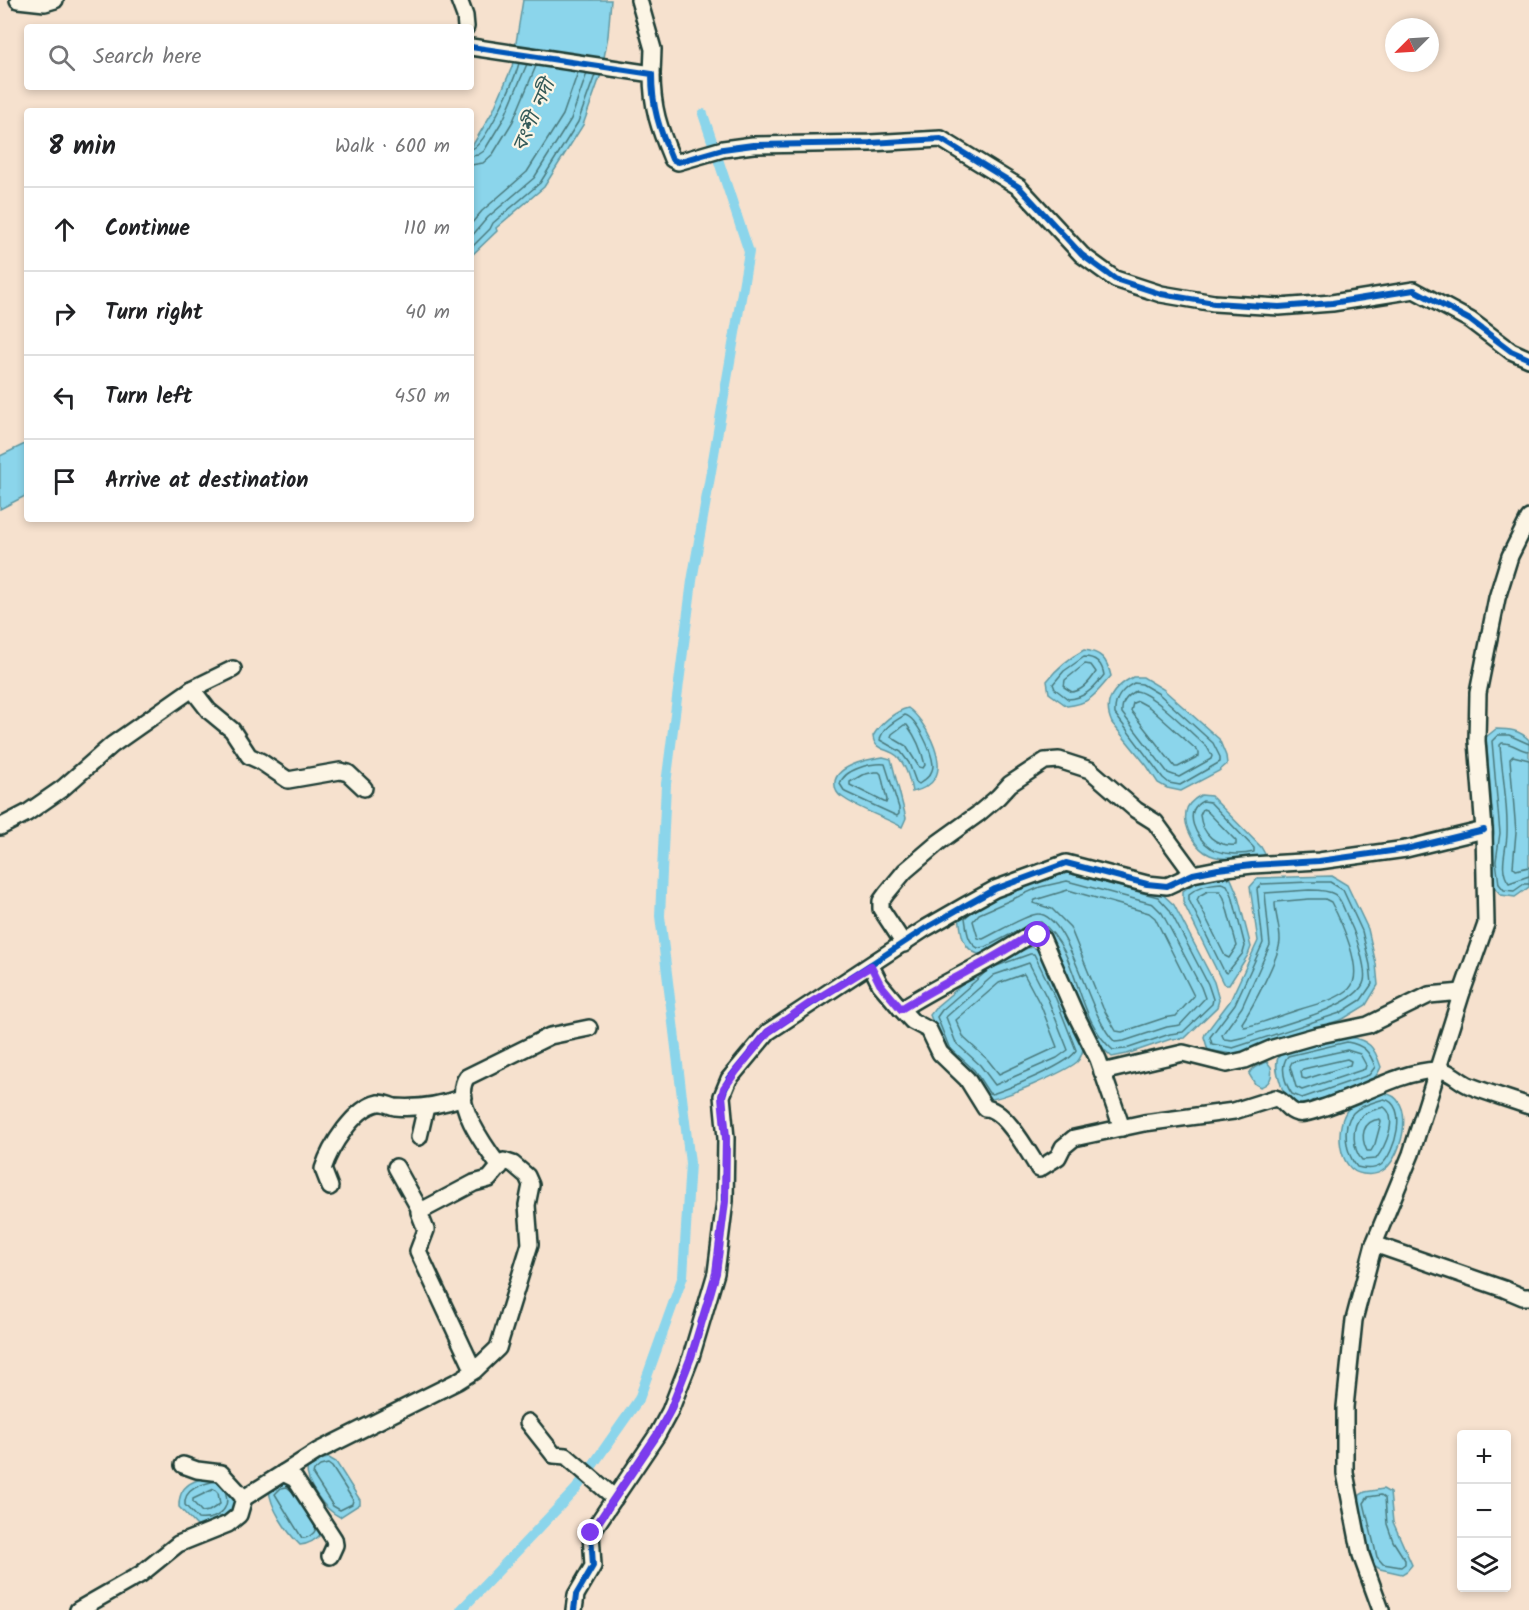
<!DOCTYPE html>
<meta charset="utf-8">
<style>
:root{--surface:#fff;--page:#f6f6f6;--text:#202124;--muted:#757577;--line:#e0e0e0}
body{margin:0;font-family:Kalam,"Noto Sans Bengali",sans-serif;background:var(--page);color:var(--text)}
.controls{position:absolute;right:18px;bottom:18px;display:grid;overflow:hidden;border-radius:6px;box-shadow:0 3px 9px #0003}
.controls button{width:54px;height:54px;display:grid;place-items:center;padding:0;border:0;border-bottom:2px solid var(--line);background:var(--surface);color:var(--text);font:30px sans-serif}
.compass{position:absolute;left:1385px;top:18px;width:54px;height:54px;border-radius:50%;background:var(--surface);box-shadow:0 3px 9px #0003;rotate:246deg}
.stop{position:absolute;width:18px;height:18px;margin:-14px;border:4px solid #7c3aed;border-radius:50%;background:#fff}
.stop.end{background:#7c3aed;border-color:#fff;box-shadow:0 2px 6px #0008}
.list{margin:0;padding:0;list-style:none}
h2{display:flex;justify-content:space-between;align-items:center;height:78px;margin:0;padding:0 24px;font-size:26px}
h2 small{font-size:20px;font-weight:400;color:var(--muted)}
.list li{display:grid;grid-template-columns:39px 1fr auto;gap:18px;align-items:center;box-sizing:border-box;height:84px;padding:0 24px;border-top:2px solid var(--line)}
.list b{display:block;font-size:22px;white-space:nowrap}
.list em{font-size:20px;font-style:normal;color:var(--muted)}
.icon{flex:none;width:33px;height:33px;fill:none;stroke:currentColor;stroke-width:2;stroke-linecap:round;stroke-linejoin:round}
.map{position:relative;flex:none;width:1529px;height:1610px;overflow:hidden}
.search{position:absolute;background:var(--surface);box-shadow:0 3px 9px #0003;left:24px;top:24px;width:450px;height:66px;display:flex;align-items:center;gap:15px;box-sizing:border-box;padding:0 21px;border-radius:6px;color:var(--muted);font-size:22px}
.panel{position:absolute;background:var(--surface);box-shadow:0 3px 9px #0003;left:24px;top:108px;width:450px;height:414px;border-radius:6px}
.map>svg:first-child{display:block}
.water{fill:#8bd5eb;stroke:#6098a2;stroke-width:1.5}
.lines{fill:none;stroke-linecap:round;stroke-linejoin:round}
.shore{stroke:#4a7a7d;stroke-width:1.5}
.canal{stroke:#8bd5eb;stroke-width:10}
.minor-casing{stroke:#1f3d34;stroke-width:20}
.minor{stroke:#fcf5e5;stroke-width:15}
.cycleway-casing{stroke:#fcf5e5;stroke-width:10}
.cycleway{stroke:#0057b8;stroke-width:6}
.route{stroke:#7c3aed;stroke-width:8}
.labels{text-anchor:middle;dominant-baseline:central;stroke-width:4.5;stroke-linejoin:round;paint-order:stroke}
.water-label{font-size:20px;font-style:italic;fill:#355b59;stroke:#fcf5e5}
</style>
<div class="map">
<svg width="1529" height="1610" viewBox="0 0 1529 1610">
<rect width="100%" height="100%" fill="#f6e1ce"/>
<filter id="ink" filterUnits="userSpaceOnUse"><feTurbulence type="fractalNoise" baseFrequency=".0167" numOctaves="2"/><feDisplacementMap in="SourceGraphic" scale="12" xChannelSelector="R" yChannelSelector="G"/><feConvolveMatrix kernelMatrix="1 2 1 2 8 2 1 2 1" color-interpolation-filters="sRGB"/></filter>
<g filter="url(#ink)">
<g class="water">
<polygon points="523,0 611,0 608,36 601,74 583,125 544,187 496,228 497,231 471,256 471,148 493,111 512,67"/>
<polygon points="27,443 27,495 0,509 0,456"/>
<path d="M1084,650C1101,652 1107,659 1111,676C1096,693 1091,704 1067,706L1049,693L1047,681C1057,668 1069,658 1084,650Z"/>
<path d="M1133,677H1143L1163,689L1219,739L1226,756L1227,764L1219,771L1181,791L1167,788L1158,783L1147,766L1112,723C1102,702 1114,687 1133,677Z"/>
<path d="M908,708C924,719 946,760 935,778C930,787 921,790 912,792C910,780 906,765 897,756C888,748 874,751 873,736C880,724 895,711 908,708Z"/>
<path d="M1496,729C1509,729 1520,730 1529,740V887L1515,897L1501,895L1494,887L1490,872L1489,860L1494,833L1486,737Z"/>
<path d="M883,757L891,759L906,818L902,827C882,816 860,810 842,797C838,795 835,790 835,786C832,766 869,759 883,757Z"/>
<path d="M1201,795L1211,796L1261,847L1265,854C1257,860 1248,860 1238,859C1229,859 1219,859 1210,855C1196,849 1183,828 1186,812C1187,804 1194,799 1201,795Z"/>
<path d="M1068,867L1159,891L1174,905L1214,982L1219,1000L1217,1007L1185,1038L1171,1039L1127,1054L1112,1057C1070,1021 1075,962 1038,927L987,953L978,954C961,948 961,931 959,915L971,903Z"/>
<polygon points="1332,876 1347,885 1368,929 1376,964 1378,985 1366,1005 1343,1019 1250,1050 1232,1054 1208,1050 1204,1037 1205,1034 1230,1001 1258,941 1250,887 1258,878"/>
<path d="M1221,877L1231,879L1237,893L1251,947L1248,955L1229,985H1226L1223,983L1183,902V891C1196,881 1205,878 1221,877Z"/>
<path d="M1031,947L1037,949L1061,996L1083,1049C1082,1054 1081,1058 1077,1062C1066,1071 999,1102 986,1099L944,1050L930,1015L937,1006L988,963Z"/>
<path d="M1347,1036C1370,1041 1374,1046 1381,1067C1378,1073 1376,1078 1370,1082C1361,1086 1307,1105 1299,1104C1289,1102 1284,1095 1281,1085C1279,1078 1274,1066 1278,1058C1284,1045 1332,1039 1347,1036Z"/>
<path d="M1267,1062L1271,1067C1273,1077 1270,1084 1260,1087L1255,1084L1249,1074C1252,1067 1260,1065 1267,1062Z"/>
<path d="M1383,1093C1417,1096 1403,1155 1385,1169C1379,1174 1370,1175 1363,1174C1337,1171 1334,1124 1349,1108C1358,1099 1372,1097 1383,1093Z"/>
<path d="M329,1458L336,1462L360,1500V1504L340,1517C325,1510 306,1484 307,1468L317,1460Z"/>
<path d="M219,1474C223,1480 229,1487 233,1494C243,1516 213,1525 197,1526L179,1507C178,1482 198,1479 219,1474Z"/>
<path d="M291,1481L322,1533C316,1540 310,1544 300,1545C287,1532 270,1508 269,1489L279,1482Z"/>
<polygon points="1383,1489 1390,1493 1393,1522 1412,1565 1407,1571 1402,1574 1380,1569 1375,1566 1372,1560 1358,1508 1360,1495 1365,1492"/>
</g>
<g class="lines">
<g class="shore">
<path d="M471,149C485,147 515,79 519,63"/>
<polyline points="471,156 478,155 484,151 504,118 527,64"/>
<polyline points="471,165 483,163 493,154 513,121 536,66"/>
<polyline points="471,224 482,211 527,172 563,115 578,72"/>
<polyline points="471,237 488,217 534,178 571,119 587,73"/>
<polyline points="471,248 490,229 493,223 540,183 578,122 595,75"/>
<path d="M1084,657C1096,657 1102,663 1104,675C1094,687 1085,699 1068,699L1055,689L1053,684L1064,671Z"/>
<path d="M1085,664L1091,665L1096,672C1091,680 1083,691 1072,692L1064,687L1065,680Z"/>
<path d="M1134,683L1142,684L1159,694L1213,743L1220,757V762L1180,785L1169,783L1163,778L1115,714C1114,699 1121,690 1134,683Z"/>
<path d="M1136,691C1153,693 1192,734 1207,747L1212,756L1211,759L1179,777L1168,773L1122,713C1121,702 1127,696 1136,691Z"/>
<polygon points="1138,701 1149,707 1199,752 1199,756 1178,767 1175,767 1131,711 1133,703"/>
<path d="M905,715C917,718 932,752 933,765C933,774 926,779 919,784L916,782L909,763L901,752L880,740C882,728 895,721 905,715Z"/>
<path d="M904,725H907C916,737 922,751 925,765L923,768L919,767L906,746L891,737L892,734Z"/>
<polyline points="1529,744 1509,735 1498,735 1492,741 1500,833 1496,861 1499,884 1504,890 1514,891 1524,884 1529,884"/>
<path d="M1529,751C1519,751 1513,742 1502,743L1500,745C1502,774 1508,804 1507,833C1507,850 1498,869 1509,883L1529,876"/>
<polyline points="1529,760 1513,756 1510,759 1516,832 1513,867 1516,870 1529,867"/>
<path d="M885,764L899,808V814L897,816L845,792L840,784C844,769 871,763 885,764Z"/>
<polygon points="874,772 879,772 881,774 887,800 886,803 850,785 850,782 862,775"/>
<path d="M1203,801L1210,802L1254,848V852C1242,855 1221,855 1211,848C1196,839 1182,811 1203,801Z"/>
<path d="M1203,809L1206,810L1236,841V845C1216,847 1202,834 1200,815Z"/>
<path d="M1067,881L1153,904L1162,913L1201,987L1205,998L1180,1025L1167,1027L1124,1041L1115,1042C1088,1018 1070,914 1038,914C1027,914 994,934 983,939L978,938L973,921L979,914L1040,887Z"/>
<polygon points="1309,882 1330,882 1343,890 1362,931 1370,965 1372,984 1361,1000 1340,1013 1233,1048 1212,1044 1210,1037 1235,1004 1263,943 1257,889 1262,884"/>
<path d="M1221,883L1227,885L1232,895L1245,946L1243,953L1227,973L1224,971L1189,900V894C1199,886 1208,884 1221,883Z"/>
<polygon points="1068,890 1149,913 1155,918 1194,996 1176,1016 1164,1018 1122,1032 1116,1031 1103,1008 1070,927 1052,909 1033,903 1035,900"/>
<path d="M1309,890C1341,890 1338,896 1350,923C1356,935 1367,969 1364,981C1358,1008 1271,1027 1245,1037L1232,1040L1224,1039L1222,1035L1242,1007L1270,945L1265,893Z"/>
<polygon points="1208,891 1220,891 1224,898 1237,946 1229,958 1225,956 1197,900 1199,896"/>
<path d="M1309,899H1325L1331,902C1340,919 1366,973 1349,989C1336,1000 1317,1004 1301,1009C1283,1014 1262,1024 1244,1027L1242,1023C1252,1008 1280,956 1280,940C1280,927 1275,915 1275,902Z"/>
<path d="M969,914L965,918C967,930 967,942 978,948L986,947L1025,927"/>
<path d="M1030,924L1041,922C1081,953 1074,1017 1113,1050L1126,1049L1170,1034L1183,1032L1212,1004L1213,999L1208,984L1169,909L1158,897L1068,873L1059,875"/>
<polygon points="1029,963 1049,1002 1068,1050 1057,1058 995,1085 980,1065 956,1043 946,1017 994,975"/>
<path d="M988,970L942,1010L937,1017L949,1047L974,1070L989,1093L992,1094C1007,1089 1073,1063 1076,1050L1056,999L1034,954H1030L994,967"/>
<polygon points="1024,974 1041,1006 1057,1047 999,1074 987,1059 964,1038 956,1020 999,983"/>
<path d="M1347,1042C1363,1045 1370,1051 1375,1067L1369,1075L1302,1098L1292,1094C1285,1084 1279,1066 1288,1056Z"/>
<polygon points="1347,1050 1360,1054 1366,1065 1365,1069 1302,1090 1296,1087 1290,1066 1292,1062"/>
<polygon points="1347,1059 1351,1061 1350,1065 1306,1079 1302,1078 1301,1071 1303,1069"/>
<path d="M1384,1099C1409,1104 1395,1154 1381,1165C1374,1170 1365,1169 1357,1167C1346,1154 1341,1127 1353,1113C1360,1105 1375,1102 1384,1099Z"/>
<path d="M1384,1107C1399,1118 1385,1147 1376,1159L1362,1160C1353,1150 1350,1126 1362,1116C1367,1111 1377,1109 1384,1107Z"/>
<path d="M1380,1119L1381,1122L1375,1144L1371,1151H1367C1360,1137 1362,1121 1380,1119Z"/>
<polygon points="328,1464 332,1467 353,1500 352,1504 340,1510 333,1506 313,1475 314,1471 320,1466"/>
<path d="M215,1481C202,1484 183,1489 185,1505L198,1519C216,1521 232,1510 225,1491"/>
<polygon points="214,1489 218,1493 220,1504 209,1511 202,1512 193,1502 193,1499"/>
<path d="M294,1493L287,1487L281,1488L275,1494L302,1538C307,1539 314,1534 316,1529L314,1525"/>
<polygon points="1381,1495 1385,1498 1387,1524 1393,1541 1405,1560 1405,1564 1401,1567 1383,1564 1377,1557 1364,1503 1368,1497"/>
</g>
<polyline class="canal" points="461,1610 576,1489 639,1399 683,1276 690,1163 660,916 666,784 692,581 749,252 703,114"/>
<g class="minor-casing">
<g id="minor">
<polyline points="18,0 45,3 55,0"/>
<polyline points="459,0 465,16 466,27"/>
<polyline points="639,0 653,49 652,74"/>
<path d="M471,47L652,74C652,108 659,128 672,159L678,162L723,149L753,145L870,143L941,139L1019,187L1082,255L1115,279L1161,294L1214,303L1279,307L1332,303L1414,290L1470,320L1511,351L1529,359"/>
<polyline points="192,689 209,711 232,730 249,756 260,761 288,780 340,771 348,773 364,788"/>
<polyline points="0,827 27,813 63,788 112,745 192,689 233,669"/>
<polyline points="904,944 881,909 881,901 886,894 905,871 939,842 978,814 998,797 1010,784 1045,761 1059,760 1090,770 1136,810 1155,822 1193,874"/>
<path d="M871,966L880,984L901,1009L912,1021L929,1030L940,1053L967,1079L985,1108C1005,1109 1028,1152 1039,1169L1058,1157L1063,1147L1074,1138L1144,1123L1234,1111L1275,1098C1284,1100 1287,1111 1297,1113C1303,1115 1313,1111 1319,1109C1355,1099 1401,1071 1436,1070C1449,1069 1457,1080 1468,1085C1488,1093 1509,1099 1529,1106"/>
<path d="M901,1009C943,982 991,962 1032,933L1042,938L1075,1013L1098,1059L1122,1128"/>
<polyline points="1102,1072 1183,1053 1227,1064 1245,1060 1273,1048 1315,1036 1368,1025 1429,995 1462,992"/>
<polyline points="419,1137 426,1107"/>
<polyline points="396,1167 420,1210"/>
<path d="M500,1167C486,1148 450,1100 467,1077L550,1036L589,1028"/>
<path d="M330,1187L323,1169C330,1147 354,1108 378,1103C385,1102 389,1106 395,1107C419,1109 441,1105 464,1097"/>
<polyline points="1374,1244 1504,1289 1523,1297 1529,1297"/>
<polyline points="528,1422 554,1455 566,1456 615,1498"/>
<polyline points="183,1465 197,1470 221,1473 244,1498"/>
<polyline points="283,1473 295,1479 334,1539 335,1545 330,1556"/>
<polyline points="78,1610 141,1574 178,1544 228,1524 239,1515 244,1498 318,1451 458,1381 474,1371 498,1348 530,1244 527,1205 531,1185 527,1176 513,1164 504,1161 489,1179 474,1183 419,1212 426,1230 418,1251 474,1371"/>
<polyline points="574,1610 576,1595 593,1566 591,1533 657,1435 670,1411 691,1357 716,1273 725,1201 726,1138 722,1096 729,1079 768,1032 926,928 966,905 995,889 1066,863 1147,884 1167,886 1193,874 1218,869 1252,865 1319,861 1406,849 1484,830"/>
<polyline points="1381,1610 1361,1555 1345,1473 1345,1407 1354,1320 1374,1244 1411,1154 1462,992 1486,924 1484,830 1477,741 1478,693 1497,598 1510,556 1529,518"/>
</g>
</g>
<use href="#minor" class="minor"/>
<g class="cycleway-casing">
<g id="cycleway">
<path d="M471,47L652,74C652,108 659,128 672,159L678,162L723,149L753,145L870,143L941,139L1019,187L1082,255L1115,279L1161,294L1214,303L1279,307L1332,303L1414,290L1470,320L1511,351L1529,359"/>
<polyline points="574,1610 576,1595 593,1566 591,1533 657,1435 670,1411 691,1357 716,1273 725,1201 726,1138 722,1096 729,1079 768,1032 926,928 966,905 995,889 1066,863 1147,884 1167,886 1193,874 1218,869 1252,865 1319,861 1406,849 1484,830"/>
</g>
</g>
<use href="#cycleway" class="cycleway"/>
</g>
</g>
<g class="lines" filter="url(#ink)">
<path class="route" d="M591,1533L657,1435L670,1411L691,1357L708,1301L716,1273L725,1201L726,1138L722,1096L724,1088L737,1070L768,1032L812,1002L871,966L880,984L901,1009C943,982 991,962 1032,933L1038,935"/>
</g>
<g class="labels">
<g class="water-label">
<text transform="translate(535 116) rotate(-66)">বংশী নদী</text>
</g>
</g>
</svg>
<div class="controls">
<button>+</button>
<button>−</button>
<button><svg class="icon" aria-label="layers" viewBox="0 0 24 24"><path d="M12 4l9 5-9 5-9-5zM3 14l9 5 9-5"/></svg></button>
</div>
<svg class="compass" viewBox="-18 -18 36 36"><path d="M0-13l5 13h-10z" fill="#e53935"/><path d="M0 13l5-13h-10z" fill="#757577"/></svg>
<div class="stop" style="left:1038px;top:935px"></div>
<div class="stop end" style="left:591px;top:1533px"></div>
<div class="search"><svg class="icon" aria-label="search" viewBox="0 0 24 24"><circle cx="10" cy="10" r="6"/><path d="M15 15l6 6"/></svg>Search here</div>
<section class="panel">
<h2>8 min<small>Walk · 600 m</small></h2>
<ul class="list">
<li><svg class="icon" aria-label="ahead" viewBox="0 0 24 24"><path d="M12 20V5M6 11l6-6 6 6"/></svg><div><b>Continue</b></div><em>110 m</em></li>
<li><svg class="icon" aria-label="right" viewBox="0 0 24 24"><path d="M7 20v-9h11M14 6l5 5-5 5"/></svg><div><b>Turn right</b></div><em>40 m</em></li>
<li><svg class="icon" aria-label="left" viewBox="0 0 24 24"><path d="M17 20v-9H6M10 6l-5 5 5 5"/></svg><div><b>Turn left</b></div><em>450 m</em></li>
<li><svg class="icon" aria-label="arrive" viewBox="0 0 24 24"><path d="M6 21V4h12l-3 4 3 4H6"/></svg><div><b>Arrive at destination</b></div></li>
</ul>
</section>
</div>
